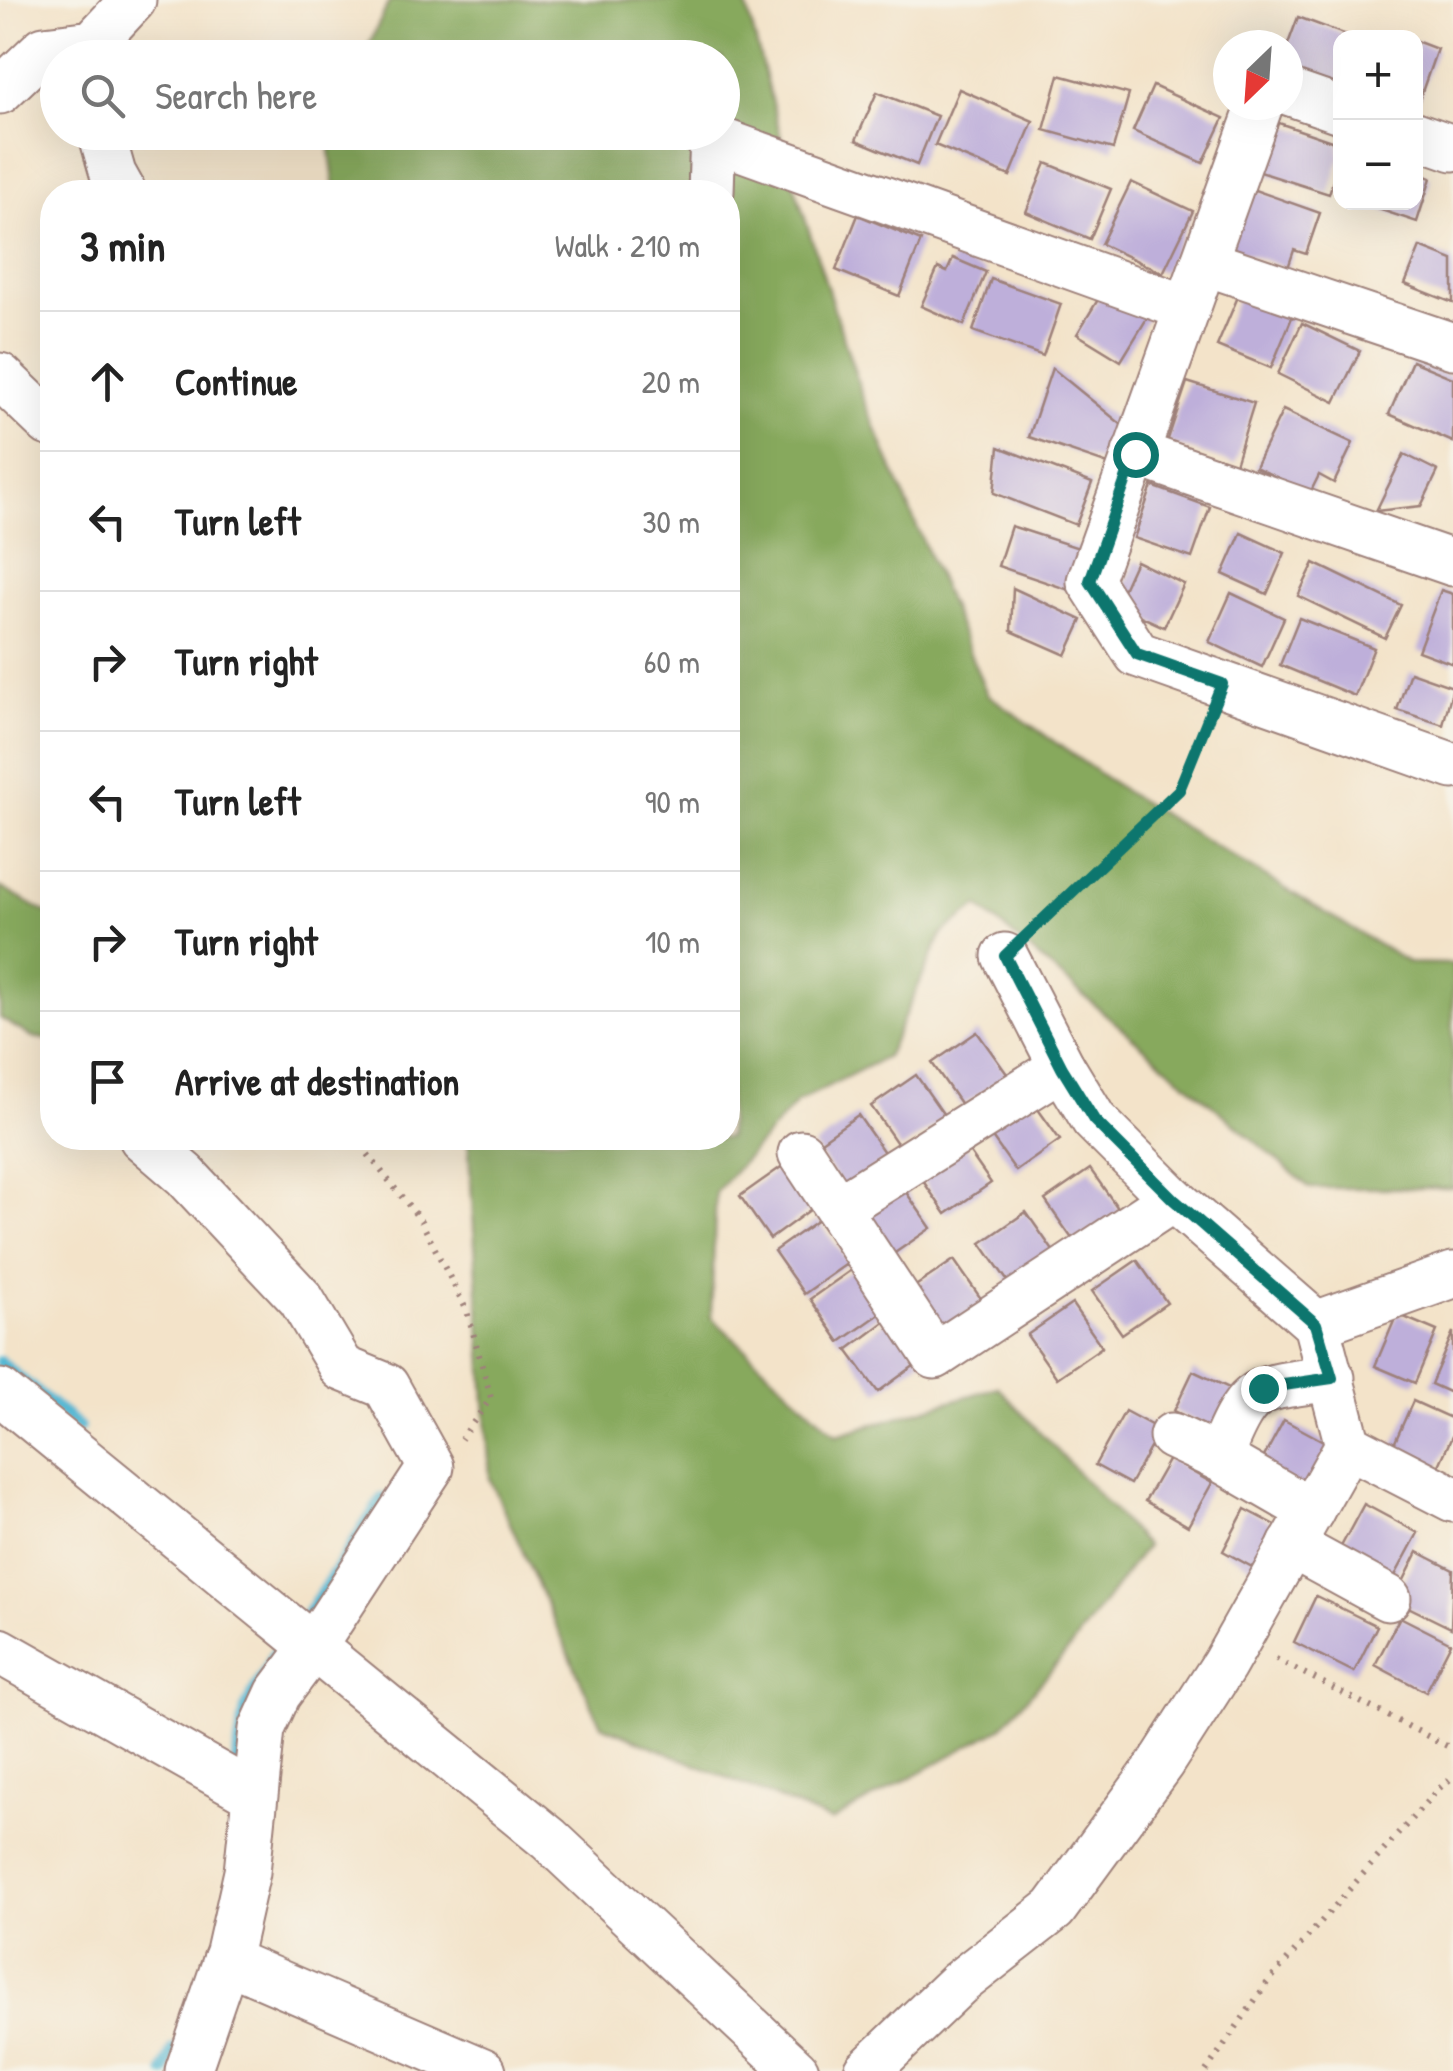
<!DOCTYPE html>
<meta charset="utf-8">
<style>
:root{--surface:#fff;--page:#f6f6f6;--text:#222;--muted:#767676;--line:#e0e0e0}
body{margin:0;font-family:"Patrick Hand",sans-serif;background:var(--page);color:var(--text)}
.controls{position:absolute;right:30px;top:30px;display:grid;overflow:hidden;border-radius:20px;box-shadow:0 10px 40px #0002}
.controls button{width:90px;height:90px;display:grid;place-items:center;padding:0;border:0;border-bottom:2px solid var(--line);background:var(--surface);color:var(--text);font:50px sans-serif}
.compass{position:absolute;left:1213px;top:30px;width:90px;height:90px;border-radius:50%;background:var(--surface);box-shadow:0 10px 40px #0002;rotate:205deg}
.stop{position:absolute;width:30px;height:30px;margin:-22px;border:8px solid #0f766e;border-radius:50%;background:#fff}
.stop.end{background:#0f766e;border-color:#fff;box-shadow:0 2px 10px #0008}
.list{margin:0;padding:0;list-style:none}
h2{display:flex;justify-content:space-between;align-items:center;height:130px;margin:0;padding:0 40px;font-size:42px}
h2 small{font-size:32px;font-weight:400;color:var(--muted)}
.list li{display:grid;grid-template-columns:65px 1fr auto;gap:30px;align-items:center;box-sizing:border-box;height:140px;padding:0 40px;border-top:2px solid var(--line)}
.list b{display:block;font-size:38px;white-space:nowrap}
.list em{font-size:32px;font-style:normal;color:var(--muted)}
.icon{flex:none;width:55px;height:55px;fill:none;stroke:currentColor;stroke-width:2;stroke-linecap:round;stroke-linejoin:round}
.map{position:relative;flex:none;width:1453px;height:2071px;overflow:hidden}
.search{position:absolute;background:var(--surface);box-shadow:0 10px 40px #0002;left:40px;top:40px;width:700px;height:110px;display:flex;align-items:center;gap:25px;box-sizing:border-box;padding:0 35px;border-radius:55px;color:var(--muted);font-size:38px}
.panel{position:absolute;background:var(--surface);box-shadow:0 10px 40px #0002;left:40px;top:180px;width:700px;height:970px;border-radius:40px}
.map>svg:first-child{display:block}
.forest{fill:#87a95d;stroke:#686444;stroke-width:2.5}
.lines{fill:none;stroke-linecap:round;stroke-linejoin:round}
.stream{stroke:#54b7d3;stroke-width:12}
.building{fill:#beafda}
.minor-casing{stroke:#9e817a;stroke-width:49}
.path{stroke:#9e817a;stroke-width:6;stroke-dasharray:2.5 8;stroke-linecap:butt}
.minor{stroke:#fff;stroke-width:45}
.route{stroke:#0f766e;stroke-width:12}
</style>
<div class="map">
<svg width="1453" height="2071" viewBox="0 0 1453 2071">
<rect width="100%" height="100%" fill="#f7f3e8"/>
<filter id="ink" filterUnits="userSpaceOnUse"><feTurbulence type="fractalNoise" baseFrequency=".01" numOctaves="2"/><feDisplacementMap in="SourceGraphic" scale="20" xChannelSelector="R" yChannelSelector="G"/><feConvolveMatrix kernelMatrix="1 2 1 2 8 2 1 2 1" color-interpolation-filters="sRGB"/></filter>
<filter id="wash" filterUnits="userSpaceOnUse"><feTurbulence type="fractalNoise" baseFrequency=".0048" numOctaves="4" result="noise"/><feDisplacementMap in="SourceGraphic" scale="40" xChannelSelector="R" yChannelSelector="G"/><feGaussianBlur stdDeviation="2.25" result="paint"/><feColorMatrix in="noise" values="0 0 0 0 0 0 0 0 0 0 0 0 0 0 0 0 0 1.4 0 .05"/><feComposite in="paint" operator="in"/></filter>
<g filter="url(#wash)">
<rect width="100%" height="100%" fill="#f3e3c9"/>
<g class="forest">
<polygon points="390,0 745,0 791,175 863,398 987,694 1127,793 1409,963 1453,964 1453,1188 1310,1188 978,906 942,934 886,1057 797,1102 716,1192 711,1317 837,1435 998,1387 1146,1546 1067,1652 1001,1728 831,1821 601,1725 490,1479 468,1138 728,1138 728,192 335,192 328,134 722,132 722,58 363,57"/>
<polygon points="0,887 52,916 52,1040 32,1037 0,1018"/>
</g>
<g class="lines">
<g class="stream">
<polyline points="0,1362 79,1427"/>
<polyline points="307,1615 383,1498"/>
<polyline points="235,1773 246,1708 275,1653"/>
<polyline points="164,2071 173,2049"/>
</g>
</g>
<g id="blocks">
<g class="building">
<polygon points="1298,17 1352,37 1340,38 1340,93 1288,74 1288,44"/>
<polygon points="1416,41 1437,49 1416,109"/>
<polygon points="1059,75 1129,94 1113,149 1044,130"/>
<polygon points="1153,86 1224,118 1203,163 1133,131"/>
<polygon points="959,89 1033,121 1010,176 935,145"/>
<polygon points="877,92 937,116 917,165 856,140"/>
<polygon points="1273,121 1340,144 1340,158 1329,194 1257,171"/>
<polygon points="1046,163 1111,189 1090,239 1026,212"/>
<polygon points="1416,172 1431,178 1417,222 1360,203 1416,202"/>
<polygon points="1131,182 1193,211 1163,273 1101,244"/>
<polygon points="1249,188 1320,213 1306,254 1294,250 1288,268 1229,248"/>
<polygon points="858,215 921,241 899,296 836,270"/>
<polygon points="1420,247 1453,260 1453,303 1405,284"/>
<polygon points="953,258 986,272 964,325 921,306 938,268 947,272"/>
<polygon points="991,279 1061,304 1043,356 973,331"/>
<polygon points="1105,288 1149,315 1121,361 1077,334"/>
<polygon points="1240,292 1293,315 1271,368 1217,346"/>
<polygon points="1302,323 1360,351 1335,402 1278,374"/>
<polygon points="1412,361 1453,378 1453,442 1389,414"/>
<polygon points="1052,368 1122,425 1108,464 1029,437"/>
<polygon points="1187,382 1254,403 1235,464 1167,442"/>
<polygon points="1283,410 1353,443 1334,483 1319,475 1310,493 1255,467"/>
<polygon points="999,447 1092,483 1076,525 994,493"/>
<polygon points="1404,454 1438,471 1421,506 1376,511"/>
<polygon points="1152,486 1210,507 1192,558 1134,538"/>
<polygon points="1011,526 1082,549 1069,590 998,566"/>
<polygon points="1241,533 1285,553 1267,594 1223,574"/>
<polygon points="1136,561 1184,584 1164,627 1116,605"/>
<polygon points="1314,563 1401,605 1385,638 1298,596"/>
<polygon points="1013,588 1082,620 1066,655 1011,631"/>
<polygon points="1441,590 1453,594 1453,664 1418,651"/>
<polygon points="1231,593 1284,618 1262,667 1209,642"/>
<polygon points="1299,618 1374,648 1355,696 1280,665"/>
<polygon points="1410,672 1453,687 1443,725 1397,710"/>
<polygon points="977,1032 1007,1074 962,1106 932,1063"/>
<polygon points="916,1075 946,1118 901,1149 871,1106"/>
<polygon points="1030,1098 1060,1140 1016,1171 986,1129"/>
<polygon points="858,1115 888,1158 844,1189 814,1146"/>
<polygon points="961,1140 991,1183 946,1214 916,1171"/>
<polygon points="784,1165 814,1207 770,1239 740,1196"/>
<polygon points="1090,1169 1120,1211 1075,1243 1045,1200"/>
<polygon points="901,1185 931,1228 886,1259 856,1217"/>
<polygon points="1026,1212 1056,1255 1011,1286 981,1243"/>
<polygon points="818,1220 848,1263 804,1294 774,1251"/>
<polygon points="954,1260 984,1303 938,1334 908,1291"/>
<polygon points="1137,1260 1167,1303 1122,1334 1092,1291"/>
<polygon points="854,1268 884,1311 840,1342 810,1299"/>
<polygon points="1072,1304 1102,1347 1057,1378 1027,1335"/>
<polygon points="1397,1314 1437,1331 1415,1383 1375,1366"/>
<polygon points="890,1318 922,1360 878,1392 847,1350"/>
<polygon points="1453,1332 1453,1394 1431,1384"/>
<polygon points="1193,1371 1240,1393 1221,1433 1174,1411"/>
<polygon points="1413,1401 1453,1419 1453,1434 1437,1470 1391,1451"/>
<polygon points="1125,1411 1160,1430 1130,1484 1095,1465"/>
<polygon points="1284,1420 1336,1448 1311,1494 1259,1466"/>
<polygon points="1169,1459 1212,1483 1188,1526 1145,1501"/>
<polygon points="1364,1504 1418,1533 1391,1583 1337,1554"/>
<polygon points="1245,1509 1287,1531 1265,1574 1223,1551"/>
<polygon points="1418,1552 1453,1570 1451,1628 1394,1600"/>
<polygon points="1316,1596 1377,1626 1354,1672 1294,1642"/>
<polygon points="1400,1617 1451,1643 1426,1692 1375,1665"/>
</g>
</g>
</g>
<g filter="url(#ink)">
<use href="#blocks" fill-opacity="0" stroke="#9e817a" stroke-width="2.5"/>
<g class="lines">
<g class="minor-casing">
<g id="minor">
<polyline points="0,91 44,49 93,43 133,0"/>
<polyline points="1288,92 1340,110"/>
<polyline points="1260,105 1090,581 1137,654 1453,766"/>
<polyline points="101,132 113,174 123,192"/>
<polyline points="1416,135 1453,148"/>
<polyline points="713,138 1187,308"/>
<polyline points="711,192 713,132"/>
<polyline points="1204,262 1453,346"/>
<polyline points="0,376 49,423 52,415"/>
<polyline points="1135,453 1453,563"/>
<polyline points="142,1138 185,1175 301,1299 342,1368 386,1386 431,1467 313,1647 278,1694 262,1729 247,1872 229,1952 188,2071"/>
<polyline points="801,1153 935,1356 1173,1199"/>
<polyline points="838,1208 1062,1067"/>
<polyline points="1316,1324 1453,1275"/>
<polyline points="0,1392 549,1839 796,2071"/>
<polyline points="1172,1436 1219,1458"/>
<polyline points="1348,1445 1453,1499"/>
<path d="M1311,1511L1219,1458C1250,1381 1254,1390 1332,1378"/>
<polyline points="1291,1545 1388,1598"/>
<polyline points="0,1651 253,1794"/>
<polyline points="226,1960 483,2071"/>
<polyline points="867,2071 958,1984 1054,1909 1161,1763 1224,1665 1348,1445 1316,1324 1173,1199 1094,1120 1062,1067 1005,956"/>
</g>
</g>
<g class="path">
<polyline points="1035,927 1179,790 1207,722"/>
<polyline points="355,1138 421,1221 467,1311 491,1398 461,1439"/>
<polyline points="1276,1659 1453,1749"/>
<polyline points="1206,2071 1267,1983 1436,1791 1453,1777"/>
</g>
<use href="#minor" class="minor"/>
</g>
</g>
<g class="lines" filter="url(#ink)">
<polyline class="route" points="1135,454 1090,581 1137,654 1222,684 1179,790 1005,956 1062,1068 1094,1120 1173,1199 1316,1324 1332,1378 1263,1388"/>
</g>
</svg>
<div class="controls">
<button>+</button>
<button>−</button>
</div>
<svg class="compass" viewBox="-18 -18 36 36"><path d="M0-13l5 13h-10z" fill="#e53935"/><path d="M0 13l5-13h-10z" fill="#767676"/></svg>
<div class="stop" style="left:1135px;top:454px"></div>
<div class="stop end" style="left:1263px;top:1388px"></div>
<div class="search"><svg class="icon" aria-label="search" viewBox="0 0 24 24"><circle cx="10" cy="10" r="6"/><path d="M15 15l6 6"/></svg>Search here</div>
<section class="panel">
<h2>3 min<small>Walk · 210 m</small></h2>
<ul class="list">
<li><svg class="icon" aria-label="ahead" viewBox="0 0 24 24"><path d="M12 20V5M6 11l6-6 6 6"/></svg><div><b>Continue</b></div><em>20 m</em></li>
<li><svg class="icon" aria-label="left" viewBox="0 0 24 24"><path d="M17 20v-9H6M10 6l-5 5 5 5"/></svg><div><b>Turn left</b></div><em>30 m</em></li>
<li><svg class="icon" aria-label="right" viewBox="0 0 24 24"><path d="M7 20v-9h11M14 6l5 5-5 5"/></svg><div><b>Turn right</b></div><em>60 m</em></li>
<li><svg class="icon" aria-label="left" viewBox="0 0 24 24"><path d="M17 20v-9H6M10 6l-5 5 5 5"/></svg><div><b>Turn left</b></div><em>90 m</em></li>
<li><svg class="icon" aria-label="right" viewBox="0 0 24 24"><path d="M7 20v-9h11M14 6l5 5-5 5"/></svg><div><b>Turn right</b></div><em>10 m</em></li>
<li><svg class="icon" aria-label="arrive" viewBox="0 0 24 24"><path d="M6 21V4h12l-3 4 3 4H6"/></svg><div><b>Arrive at destination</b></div></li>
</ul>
</section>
</div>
